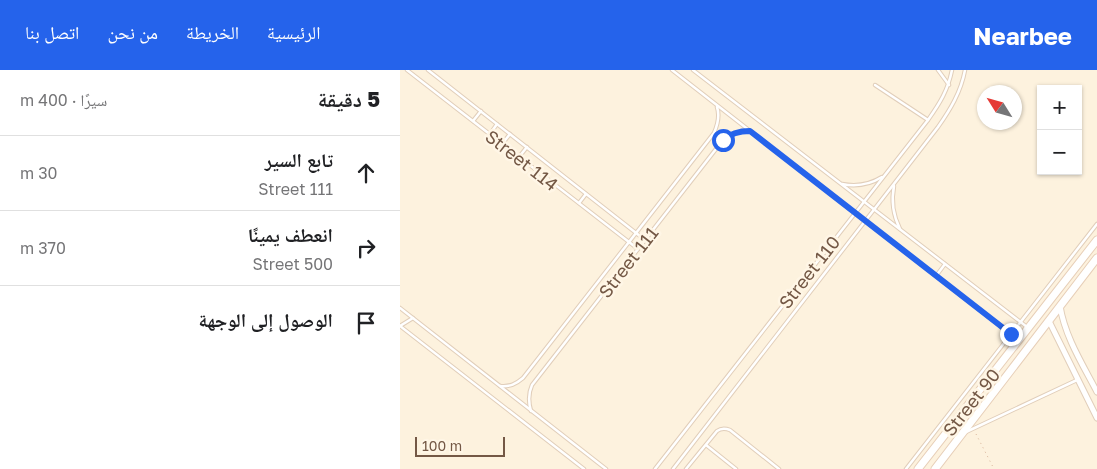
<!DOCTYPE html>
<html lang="ar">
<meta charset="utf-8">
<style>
:root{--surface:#fff;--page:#f2f2f2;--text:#202124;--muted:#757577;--line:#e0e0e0;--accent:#2563eb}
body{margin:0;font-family:"Golos Text","Noto Naskh Arabic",sans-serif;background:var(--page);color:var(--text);direction:rtl}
.controls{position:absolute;right:15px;top:15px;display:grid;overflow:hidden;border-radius:0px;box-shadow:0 1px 4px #0004}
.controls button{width:45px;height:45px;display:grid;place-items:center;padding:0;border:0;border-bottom:1px solid var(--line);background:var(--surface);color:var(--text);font:25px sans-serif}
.compass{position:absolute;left:577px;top:15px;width:45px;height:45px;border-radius:50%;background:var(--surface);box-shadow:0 1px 4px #0004;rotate:307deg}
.scale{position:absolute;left:15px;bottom:12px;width:90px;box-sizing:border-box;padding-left:5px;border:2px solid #745845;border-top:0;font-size:14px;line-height:18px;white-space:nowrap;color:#745845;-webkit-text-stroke:4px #fff6e6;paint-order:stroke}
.stop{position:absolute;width:15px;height:15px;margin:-11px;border:4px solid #2563eb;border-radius:50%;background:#fff}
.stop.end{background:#2563eb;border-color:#fff;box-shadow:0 1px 5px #0008}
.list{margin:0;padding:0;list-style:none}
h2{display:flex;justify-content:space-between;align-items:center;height:65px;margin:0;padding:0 20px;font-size:21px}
h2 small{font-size:16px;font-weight:400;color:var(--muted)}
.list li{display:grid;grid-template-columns:32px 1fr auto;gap:15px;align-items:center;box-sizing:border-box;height:75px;padding:0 20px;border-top:1px solid var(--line)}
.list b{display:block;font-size:19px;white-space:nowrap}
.list p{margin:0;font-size:16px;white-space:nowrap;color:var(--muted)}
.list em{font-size:16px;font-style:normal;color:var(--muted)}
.icon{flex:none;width:28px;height:28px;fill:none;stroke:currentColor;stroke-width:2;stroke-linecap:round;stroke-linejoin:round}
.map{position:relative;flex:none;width:697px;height:399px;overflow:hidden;direction:ltr}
header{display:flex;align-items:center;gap:30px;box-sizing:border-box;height:70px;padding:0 25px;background:var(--accent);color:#fff}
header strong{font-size:24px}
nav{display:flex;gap:28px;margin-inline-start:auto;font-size:18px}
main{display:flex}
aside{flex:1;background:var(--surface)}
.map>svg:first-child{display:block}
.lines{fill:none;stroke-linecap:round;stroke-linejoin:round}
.lane-casing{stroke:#e1ceba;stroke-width:4.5}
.street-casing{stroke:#e1ceba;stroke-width:7}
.secondary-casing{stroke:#e7cfb8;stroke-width:9}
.path{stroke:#d8b398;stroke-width:1;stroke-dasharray:1 4;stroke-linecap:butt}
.lane{stroke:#fff;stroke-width:2.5}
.street{stroke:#fff;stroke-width:5}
.secondary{stroke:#fff;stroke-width:7}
.route{stroke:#2563eb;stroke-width:6}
.labels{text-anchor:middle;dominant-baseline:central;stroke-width:5;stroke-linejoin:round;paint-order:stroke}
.street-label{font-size:18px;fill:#745845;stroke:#fff6e6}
</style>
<header>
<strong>Nearbee</strong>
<nav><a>الرئيسية</a><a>الخريطة</a><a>من نحن</a><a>اتصل بنا</a></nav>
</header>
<main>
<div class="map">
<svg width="697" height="399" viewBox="0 0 697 399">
<rect width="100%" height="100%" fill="#fdf2de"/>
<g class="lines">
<g class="lane-casing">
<g id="lane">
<polyline points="7,0 238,179"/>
<polyline points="28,0 245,170"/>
<polyline points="272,0 618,270"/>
<polyline points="293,0 627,257"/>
<polyline points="538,0 549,15"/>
<polyline points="475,15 528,50"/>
<polyline points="73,51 81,41"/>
<polyline points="90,64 97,54"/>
<polyline points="102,74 110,64"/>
<polyline points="119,87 127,77"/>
<path d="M442,114C457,117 469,115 482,107"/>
<path d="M494,116C491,131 493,145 500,159"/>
<polyline points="179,133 186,124"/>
<polyline points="536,206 545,194"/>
<polyline points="0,238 206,399"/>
<polyline points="0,256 184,399"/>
<polyline points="0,256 13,248"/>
<path d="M100,316C110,317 116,314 123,308L314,63C318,54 320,46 317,37"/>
<path d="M131,341C128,331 128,324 132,315L323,70C331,64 339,61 350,61"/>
<polyline points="566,362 677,310"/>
<polyline points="306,375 336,399"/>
<path d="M255,399L528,50C540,33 548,20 552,0"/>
<path d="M273,399L538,57C550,40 561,22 565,0"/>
<path d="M286,399L317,361C321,358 325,358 330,360L379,399"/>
<polyline points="506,399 697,154"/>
</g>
</g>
<g class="street-casing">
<g id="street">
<path d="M660,236C665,267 683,295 697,322"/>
<polyline points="649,251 697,348"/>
</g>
</g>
<g class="secondary-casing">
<g id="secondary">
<polyline points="518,399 697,170"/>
<polyline points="535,399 697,188"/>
</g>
</g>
<polyline class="path" points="576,364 594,399"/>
<use href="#lane" class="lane"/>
<use href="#street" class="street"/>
<use href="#secondary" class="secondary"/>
</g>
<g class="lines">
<path class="route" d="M323,70C331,63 339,61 350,61L611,264"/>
</g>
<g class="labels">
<g class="street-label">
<text transform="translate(122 90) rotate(38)">Street 114</text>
<text transform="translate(228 192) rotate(-52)">Street 111</text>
<text transform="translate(409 202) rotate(-52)">Street 110</text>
<text transform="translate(571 332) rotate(-52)">Street 90</text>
</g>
</g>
</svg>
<div class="controls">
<button>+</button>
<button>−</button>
</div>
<svg class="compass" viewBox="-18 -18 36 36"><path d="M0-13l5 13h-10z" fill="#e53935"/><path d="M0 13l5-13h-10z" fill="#757577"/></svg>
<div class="scale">100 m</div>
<div class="stop" style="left:323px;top:70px"></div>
<div class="stop end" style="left:611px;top:264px"></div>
</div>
<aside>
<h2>5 دقيقة<small>سيرًا · 400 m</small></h2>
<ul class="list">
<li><svg class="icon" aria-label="ahead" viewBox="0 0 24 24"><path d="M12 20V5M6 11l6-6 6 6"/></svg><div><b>تابع السير</b><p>Street 111</p></div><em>30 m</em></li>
<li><svg class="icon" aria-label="right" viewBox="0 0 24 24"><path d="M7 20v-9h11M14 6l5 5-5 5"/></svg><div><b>انعطف يمينًا</b><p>Street 500</p></div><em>370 m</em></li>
<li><svg class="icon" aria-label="arrive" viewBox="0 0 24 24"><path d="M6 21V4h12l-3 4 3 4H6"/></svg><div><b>الوصول إلى الوجهة</b></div></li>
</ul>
</aside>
</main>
